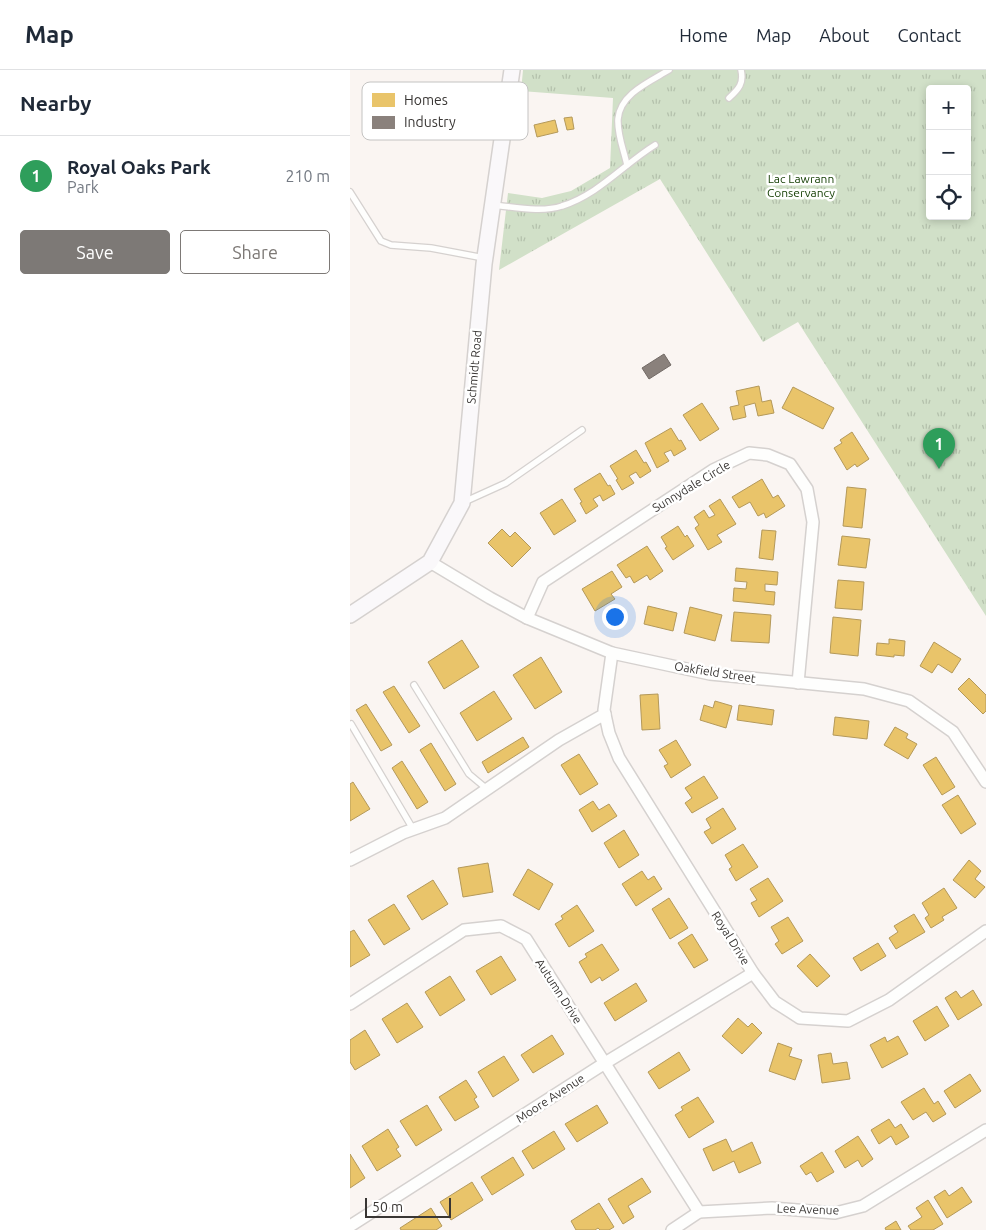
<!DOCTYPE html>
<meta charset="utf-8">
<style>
:root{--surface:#fff;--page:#f6f6f7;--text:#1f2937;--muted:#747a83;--line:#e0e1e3;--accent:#7d7976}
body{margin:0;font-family:Ubuntu,sans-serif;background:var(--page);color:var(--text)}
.controls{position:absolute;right:15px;top:15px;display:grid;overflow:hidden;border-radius:5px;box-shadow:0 2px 8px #0003}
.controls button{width:45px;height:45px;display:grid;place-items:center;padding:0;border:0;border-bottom:1px solid var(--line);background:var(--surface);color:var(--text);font:25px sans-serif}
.scale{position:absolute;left:15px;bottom:12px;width:86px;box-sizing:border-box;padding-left:5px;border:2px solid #393634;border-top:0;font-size:14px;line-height:18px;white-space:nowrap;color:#393634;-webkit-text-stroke:4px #fff;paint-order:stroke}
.you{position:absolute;left:264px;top:546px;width:18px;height:18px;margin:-12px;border:4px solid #fff;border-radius:50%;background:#1a73e8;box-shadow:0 0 0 8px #1a73e833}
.badge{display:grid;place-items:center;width:32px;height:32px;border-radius:50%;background:var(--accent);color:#fff;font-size:16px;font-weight:700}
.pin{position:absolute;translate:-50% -41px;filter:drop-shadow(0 1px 2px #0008)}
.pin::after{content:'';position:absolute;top:26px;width:18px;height:15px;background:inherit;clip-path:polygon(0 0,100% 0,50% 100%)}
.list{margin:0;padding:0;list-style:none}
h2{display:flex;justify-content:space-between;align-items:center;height:65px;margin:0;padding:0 20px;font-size:21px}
h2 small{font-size:16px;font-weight:400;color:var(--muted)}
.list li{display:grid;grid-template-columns:32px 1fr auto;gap:15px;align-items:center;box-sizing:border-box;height:80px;padding:0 20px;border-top:1px solid var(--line)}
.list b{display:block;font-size:19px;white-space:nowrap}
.list p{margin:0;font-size:16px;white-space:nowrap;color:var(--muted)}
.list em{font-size:16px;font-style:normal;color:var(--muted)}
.actions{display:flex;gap:10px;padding:15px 20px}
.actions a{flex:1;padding:11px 0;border:1px solid var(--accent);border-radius:5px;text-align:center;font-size:18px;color:var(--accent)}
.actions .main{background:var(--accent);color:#fff}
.icon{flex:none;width:28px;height:28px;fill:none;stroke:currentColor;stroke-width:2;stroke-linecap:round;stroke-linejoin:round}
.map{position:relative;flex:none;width:636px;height:1160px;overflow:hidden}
header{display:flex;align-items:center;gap:30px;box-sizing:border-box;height:70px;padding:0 25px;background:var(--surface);border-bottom:1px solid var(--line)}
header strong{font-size:24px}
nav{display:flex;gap:28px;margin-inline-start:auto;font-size:18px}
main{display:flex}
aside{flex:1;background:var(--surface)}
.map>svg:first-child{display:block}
.grass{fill:url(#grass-tufts);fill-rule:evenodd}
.homes{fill:#e9c46a;stroke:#b4995a}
.industry{fill:#8a817c;stroke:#726a66}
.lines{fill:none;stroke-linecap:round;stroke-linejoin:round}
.lane-casing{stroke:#d5d1cf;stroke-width:8}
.street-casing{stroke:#d5d1cf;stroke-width:14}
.secondary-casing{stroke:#d5d1cf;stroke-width:18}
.lane{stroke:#fefefd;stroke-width:5.5}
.street{stroke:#fefefd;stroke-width:11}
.secondary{stroke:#faf8fa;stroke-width:15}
.labels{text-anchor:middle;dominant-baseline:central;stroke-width:5;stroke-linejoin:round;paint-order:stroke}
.park-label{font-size:12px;fill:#123d01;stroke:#fff}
.street-label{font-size:12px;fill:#393634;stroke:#fff}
.key{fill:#fff;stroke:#c4c3c2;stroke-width:1}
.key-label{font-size:14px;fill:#393634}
</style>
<header>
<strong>Map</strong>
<nav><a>Home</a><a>Map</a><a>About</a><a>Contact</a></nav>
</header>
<main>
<aside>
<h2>Nearby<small></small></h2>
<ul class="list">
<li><span class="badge" style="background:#2e9e5b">1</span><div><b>Royal Oaks Park</b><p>Park</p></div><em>210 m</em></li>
</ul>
<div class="actions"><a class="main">Save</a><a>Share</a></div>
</aside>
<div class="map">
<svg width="636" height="1160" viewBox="0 0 636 1160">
<defs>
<pattern id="grass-tufts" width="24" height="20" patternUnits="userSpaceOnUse" patternTransform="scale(1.25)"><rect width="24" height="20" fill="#d1e0c8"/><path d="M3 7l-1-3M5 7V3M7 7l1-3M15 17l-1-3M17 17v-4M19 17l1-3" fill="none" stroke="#b4c1ac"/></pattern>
</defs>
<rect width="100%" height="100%" fill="#faf5f2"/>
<path class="grass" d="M173,0H636V546L448,252L413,272L310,109L149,200L158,123L192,128L221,121L260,98L263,28L171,21ZM580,19H617V146H580Z"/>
<g class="homes">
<polygon points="222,47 224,59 217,60 214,48"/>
<polygon points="205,50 208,62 187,67 184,55"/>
<polygon points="409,316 412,332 421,330 424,343 408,346 405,333 394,336 396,347 383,350 380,337 389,335 386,321"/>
<polygon points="443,317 484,338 473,359 432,338"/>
<polygon points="352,333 369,359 350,371 333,345"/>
<polygon points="321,358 329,371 331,370 336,379 324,386 321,380 314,383 319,391 307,398 295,373"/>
<polygon points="502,362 519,389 507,397 505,394 497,400 484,378 492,373 490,370"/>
<polygon points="286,380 294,393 296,392 301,401 290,408 286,402 279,406 284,413 272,420 266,410 268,409 260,396"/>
<polygon points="250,403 258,416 260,415 265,424 253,431 250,425 243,429 248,436 236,444 230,433 232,432 224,419"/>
<polygon points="412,409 423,428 428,425 435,436 416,448 414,443 408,446 400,432 389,438 382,427"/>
<polygon points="497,417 516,419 512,458 493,456"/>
<polygon points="212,429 226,451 204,465 190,443"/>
<polygon points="370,429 386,454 367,465 372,472 358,480 345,458 349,455 344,447 354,440 359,448 365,445 359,436"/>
<polygon points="328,456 335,467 337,465 344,476 323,490 315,478 317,477 311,467"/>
<polygon points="152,459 160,467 165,462 181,478 162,497 138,473"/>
<polygon points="412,460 426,461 423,490 409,488"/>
<polygon points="492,466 520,469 516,498 488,495"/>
<polygon points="297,476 313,501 300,510 297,505 284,513 280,506 276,508 267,495"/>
<polygon points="386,498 428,502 427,515 415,514 415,521 425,522 424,535 383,531 384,518 396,519 397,512 385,511"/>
<polygon points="262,501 272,517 261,524 265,529 245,541 232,519"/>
<polygon points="488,510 514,512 512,540 485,538"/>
<polygon points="298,536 327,543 323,561 294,554"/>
<polygon points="340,537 372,545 365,571 334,563"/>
<polygon points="384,542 421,545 419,573 381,571"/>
<polygon points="483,547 511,550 508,586 480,583"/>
<polygon points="539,569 555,571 554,586 544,585 544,587 526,585 527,573 539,574"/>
<polygon points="112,570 129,597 94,619 78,592"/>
<polygon points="584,572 611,589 602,603 588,594 582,603 570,596"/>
<polygon points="191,587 212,622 185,639 163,605"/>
<polygon points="619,608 636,625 636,641 633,644 608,619"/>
<polygon points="44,616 70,656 59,663 33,622"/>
<polygon points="144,621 162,649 127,671 110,643"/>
<polygon points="308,624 310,659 292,660 290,625"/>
<polygon points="365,631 382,636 376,658 350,650 354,635 363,638"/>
<polygon points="16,634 42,675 31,681 6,640"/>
<polygon points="389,635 424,640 422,655 387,650"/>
<polygon points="485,647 519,651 517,669 483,665"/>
<polygon points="545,657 558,664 556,668 567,674 558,689 534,675"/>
<polygon points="173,667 179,677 138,703 132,692"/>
<polygon points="326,670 341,695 321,708 314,696 318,694 309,680"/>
<polygon points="81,673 106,714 95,721 70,680"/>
<polygon points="229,684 248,714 230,725 211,695"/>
<polygon points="586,687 605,717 592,725 573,695"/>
<polygon points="52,691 78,732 67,739 42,698"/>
<polygon points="354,706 368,728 342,743 335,733 342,728 335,718"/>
<polygon points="3,712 20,739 0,751 0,714"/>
<polygon points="608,725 626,754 611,764 592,735"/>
<polygon points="243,731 249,740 259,734 267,746 242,762 229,740"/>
<polygon points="373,738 386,759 362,774 354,762 361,758 356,749"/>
<polygon points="274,760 289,785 269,798 254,773"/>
<polygon points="393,774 408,797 386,811 379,799 382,797 375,785"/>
<polygon points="619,790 631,801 625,809 635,817 625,828 603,810"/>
<polygon points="138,793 143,822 113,827 108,798"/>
<polygon points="178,799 203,814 189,840 163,825"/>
<polygon points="292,801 298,810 304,806 312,819 286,836 272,814"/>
<polygon points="418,808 433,831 409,847 401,833 407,830 400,819"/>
<polygon points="83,810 98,834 72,850 57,826"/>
<polygon points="594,818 607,838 592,847 594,850 581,858 575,848 579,845 572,833"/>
<polygon points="319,828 338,858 320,869 302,839"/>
<polygon points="44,834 60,859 34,875 18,850"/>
<polygon points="227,835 244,861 219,877 205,854 213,849 211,846"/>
<polygon points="564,844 575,862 546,879 539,868 548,862 544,856"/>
<polygon points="438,847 453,871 432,884 425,874 429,871 421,857"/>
<polygon points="4,860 20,885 0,897 0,862"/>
<polygon points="342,864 358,890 344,898 328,873"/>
<polygon points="528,873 536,886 511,901 503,888"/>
<polygon points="252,874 269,900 252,911 250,907 241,913 229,892 237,887 235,884"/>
<polygon points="460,884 480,906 467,917 447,896"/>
<polygon points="151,886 166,910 141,925 126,901"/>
<polygon points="100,906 115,930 90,946 75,922"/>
<polygon points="286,913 297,931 265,951 254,933"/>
<polygon points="623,920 632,935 608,950 595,928 606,921 611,928"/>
<polygon points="57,933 73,957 47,973 32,949"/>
<polygon points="587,936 599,956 575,971 563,951"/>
<polygon points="388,948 398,957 402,953 412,963 392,984 372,966"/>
<polygon points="15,960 30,985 5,1000 0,992 0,970"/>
<polygon points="202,965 214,984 183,1003 171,985"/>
<polygon points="548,966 558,984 532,998 520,975 535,967 537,972"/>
<polygon points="428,973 442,978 439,986 452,990 445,1010 419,1001"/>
<polygon points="329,982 340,1000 309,1019 298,1002"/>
<polygon points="481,983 483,994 497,992 500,1009 472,1013 468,985"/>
<polygon points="154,986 169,1010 143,1027 128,1002"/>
<polygon points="620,1004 631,1021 605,1038 594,1021"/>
<polygon points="116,1010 127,1027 124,1029 129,1037 105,1051 89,1027"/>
<polygon points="574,1018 584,1034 588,1031 596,1044 583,1052 576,1042 563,1050 551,1032"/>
<polygon points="348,1027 364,1052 339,1068 325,1045 333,1040 331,1037"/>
<polygon points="77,1035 92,1060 66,1076 50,1051"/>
<polygon points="247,1035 258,1053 227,1072 215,1054"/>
<polygon points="539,1049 545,1058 551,1054 559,1067 546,1075 541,1066 529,1074 521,1060"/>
<polygon points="38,1059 49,1077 46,1079 51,1086 27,1101 12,1076"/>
<polygon points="204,1061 215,1079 183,1099 172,1081"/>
<polygon points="508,1066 523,1089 512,1097 508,1090 495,1098 485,1081"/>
<polygon points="376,1069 382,1082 402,1072 411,1093 389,1103 384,1091 363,1101 353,1079"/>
<polygon points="472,1082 484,1102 467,1112 461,1102 456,1105 450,1096"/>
<polygon points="0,1084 15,1108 0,1118"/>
<polygon points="163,1087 174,1105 142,1125 131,1107"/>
<polygon points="292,1108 301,1122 278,1136 284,1147 273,1154 258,1129"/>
<polygon points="122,1112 133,1130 101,1150 90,1132"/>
<polygon points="612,1117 622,1132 597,1148 584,1127 595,1120 599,1126"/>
<polygon points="578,1130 593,1154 583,1160 561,1160 558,1156 572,1147 566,1138"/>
<polygon points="249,1133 264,1157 259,1160 250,1160 248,1158 245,1160 226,1160 221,1151"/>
<polygon points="81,1138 92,1156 86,1160 51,1160 50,1158"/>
<polygon points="546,1151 551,1160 536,1160 535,1158"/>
</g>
<polygon class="industry" points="314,284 321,295 299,309 292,298"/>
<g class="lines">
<g class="lane-casing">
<g id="lane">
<path d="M379,28C389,19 394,13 391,0"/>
<path d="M277,95C274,81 267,64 268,49C270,24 299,12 319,0"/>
<polyline points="0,122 31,171 41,175 81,178 134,188"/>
<path d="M143,135C165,137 191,143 212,136C248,125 274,94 305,75"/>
<polyline points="114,432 156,413 232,360"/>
<polyline points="64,615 119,704 137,719"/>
<polyline points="1,654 63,759"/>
</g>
</g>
<g class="street-casing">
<g id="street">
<polyline points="80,492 140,528 177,548 262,583 360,604 514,619 559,631 603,662 636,712"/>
<polyline points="177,548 193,512 363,400 399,383 418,385 440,394 457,419 463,452 448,613"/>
<polyline points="262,583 254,640 259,663 269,688 403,903 425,932 450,948 498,951 539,930 636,861"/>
<polyline points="0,790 53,763 95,748 209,670 255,644"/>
<polyline points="0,934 114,860 151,856 176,869 349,1142"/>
<polyline points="0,1156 255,993 403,903"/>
<polyline points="322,1160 349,1142 422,1138 485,1143 513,1136 636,1060"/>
</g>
</g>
<g class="secondary-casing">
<polyline id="secondary" points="0,545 80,492 112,433 134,194 162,0"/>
</g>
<use href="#lane" class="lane"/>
<use href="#street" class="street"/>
<use href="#secondary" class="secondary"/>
</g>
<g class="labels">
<g class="park-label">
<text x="451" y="108">Lac Lawrann<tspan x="451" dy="14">Conservancy</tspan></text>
</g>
<g class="street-label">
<text transform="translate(124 297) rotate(-85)">Schmidt Road</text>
<text transform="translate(341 416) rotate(-31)">Sunnydale Circle</text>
<text transform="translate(365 602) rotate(9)">Oakfield Street</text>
<text transform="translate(381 868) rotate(58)">Royal Drive</text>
<text transform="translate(209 921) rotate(57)">Autumn Drive</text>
<text transform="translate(200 1028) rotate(-33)">Moore Avenue</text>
<text transform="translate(458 1139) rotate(2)">Lee Avenue</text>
</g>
</g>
<rect x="12" y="12" width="166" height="58" rx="8" class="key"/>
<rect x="22" y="23" width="23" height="14" fill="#e9c46a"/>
<rect x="22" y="46" width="23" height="13" fill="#8a817c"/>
<g class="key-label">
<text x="54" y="35">Homes</text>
<text x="54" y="57">Industry</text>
</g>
</svg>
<div class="controls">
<button>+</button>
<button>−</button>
<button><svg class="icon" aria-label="locate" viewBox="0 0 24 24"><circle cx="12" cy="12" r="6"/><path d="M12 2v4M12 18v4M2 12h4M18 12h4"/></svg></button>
</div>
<div class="scale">50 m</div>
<div class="you"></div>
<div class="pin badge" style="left:589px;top:399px;background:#2e9e5b">1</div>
</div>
</main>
